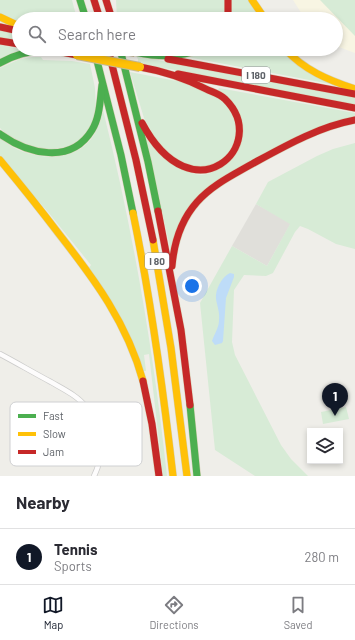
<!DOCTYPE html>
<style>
:root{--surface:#fff;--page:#f7f7f7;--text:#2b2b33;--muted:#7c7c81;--line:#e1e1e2;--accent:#111827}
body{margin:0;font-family:Barlow,sans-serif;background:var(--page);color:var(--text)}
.controls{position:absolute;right:12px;bottom:12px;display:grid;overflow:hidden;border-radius:0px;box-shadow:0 2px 6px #0003}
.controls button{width:36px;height:36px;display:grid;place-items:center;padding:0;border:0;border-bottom:1px solid var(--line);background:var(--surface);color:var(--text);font:20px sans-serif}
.you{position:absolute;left:192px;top:286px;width:14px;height:14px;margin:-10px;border:3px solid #fff;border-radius:50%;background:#1a73e8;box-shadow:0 0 0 6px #1a73e833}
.badge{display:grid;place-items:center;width:26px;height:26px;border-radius:50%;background:var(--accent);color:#fff;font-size:13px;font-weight:700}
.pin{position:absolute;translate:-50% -33px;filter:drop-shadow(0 1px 2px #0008)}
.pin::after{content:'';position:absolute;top:21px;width:14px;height:12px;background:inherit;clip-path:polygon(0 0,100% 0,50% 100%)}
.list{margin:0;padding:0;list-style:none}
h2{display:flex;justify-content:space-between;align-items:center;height:52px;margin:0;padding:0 16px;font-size:17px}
h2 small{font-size:13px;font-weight:400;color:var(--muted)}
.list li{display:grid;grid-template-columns:26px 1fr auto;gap:12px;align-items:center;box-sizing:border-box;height:56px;padding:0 16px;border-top:1px solid var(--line)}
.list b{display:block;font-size:15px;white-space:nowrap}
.list p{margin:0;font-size:13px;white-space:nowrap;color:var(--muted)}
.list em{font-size:13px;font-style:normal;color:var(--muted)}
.icon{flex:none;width:22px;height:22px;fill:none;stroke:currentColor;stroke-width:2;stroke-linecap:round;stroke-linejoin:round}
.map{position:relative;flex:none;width:355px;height:476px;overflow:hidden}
.search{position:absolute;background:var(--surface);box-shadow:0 2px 6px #0003;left:12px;right:12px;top:12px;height:44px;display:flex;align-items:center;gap:10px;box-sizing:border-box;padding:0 14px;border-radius:22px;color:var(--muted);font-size:15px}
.sheet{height:108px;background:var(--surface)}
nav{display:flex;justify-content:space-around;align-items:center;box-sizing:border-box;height:56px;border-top:1px solid var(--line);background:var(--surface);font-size:11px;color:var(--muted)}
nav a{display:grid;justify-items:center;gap:2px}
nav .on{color:var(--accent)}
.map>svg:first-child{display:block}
.commercial{fill:#f8f5e3}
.industrial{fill:#e0dfda}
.green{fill:#d7ebd6}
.water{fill:#bedcf8}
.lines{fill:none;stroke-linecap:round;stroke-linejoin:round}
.street-casing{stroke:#cccccb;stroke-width:6}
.fast-casing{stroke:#d7d1b6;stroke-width:8}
.slow-casing{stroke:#d7d1b6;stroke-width:8}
.jam-casing{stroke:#d7d1b6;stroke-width:8}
.street{stroke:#fdfcfc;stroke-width:4.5}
.fast{stroke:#4caf50;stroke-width:7}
.slow{stroke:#ffc107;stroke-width:7}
.jam{stroke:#c62828;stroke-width:7}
.slow-bridge-casing{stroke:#c7bb95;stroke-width:10;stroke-linecap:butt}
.jam-bridge-casing{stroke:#c7bb95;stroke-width:10;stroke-linecap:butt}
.slow-bridge{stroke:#ffc107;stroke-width:8}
.jam-bridge{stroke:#c62828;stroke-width:8}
.labels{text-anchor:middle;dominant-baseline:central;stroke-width:3.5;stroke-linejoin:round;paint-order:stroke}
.shield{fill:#fff;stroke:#8e9195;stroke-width:1}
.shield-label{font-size:10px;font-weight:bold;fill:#5e6268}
.key{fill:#fff;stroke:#cfd0d2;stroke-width:1}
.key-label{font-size:11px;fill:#5e6268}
</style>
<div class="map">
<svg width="355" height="476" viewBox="0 0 355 476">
<rect width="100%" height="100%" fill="#efeee9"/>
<polygon class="commercial" points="293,0 355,0 355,53 336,46 336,19 305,19"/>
<polygon class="industrial" points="256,204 291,223 267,266 232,246"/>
<g class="green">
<polygon points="0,0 72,0 77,19 19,19 19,21 12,19 0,13"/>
<polygon points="116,0 225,0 225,19 117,19"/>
<polygon points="231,0 250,0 263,19 232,19"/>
<polygon points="320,0 355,0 355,36"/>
<polygon points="0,30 19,34 19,41 0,38"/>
<polygon points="0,45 29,51 0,60"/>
<polygon points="208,49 284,49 330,84 182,56 204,51"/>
<polygon points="136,56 355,97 355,105 138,63 138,59"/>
<polygon points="32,57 41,57 43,60 72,61 90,64 95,88 96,110 90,132 71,146 49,150 35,148 19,143 9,137 0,128 0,68 20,59"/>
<polygon points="130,72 187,83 189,86 195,86 224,102 234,117 237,138 229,155 214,165 195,168 178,161 159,144 144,118"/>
<path d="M219,88L355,113V118L333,123L203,195L171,252L146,138C163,153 188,184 213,172C218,169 236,148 241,143L231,102L218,90Z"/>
<path d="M103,110C133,230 154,353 167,476H163L149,354L144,355L146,371H143L89,268L91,265L48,212L0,157V138C21,157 59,164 83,147C95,138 100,124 103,110Z"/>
<polygon points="355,143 355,249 336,244 308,229 300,226 295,232 273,273 266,276 244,275 234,290 232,342 235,355 281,445 291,459 308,476 255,476 215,450 200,303 232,246 267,266 290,224 256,204 268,182 317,156 333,149"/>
<polygon points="346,407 349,419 323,424 321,412"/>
</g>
<path class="water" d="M230,273L234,274V277L226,298L223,341L222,343L215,345L212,341C214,334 219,328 219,320C220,312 217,306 216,299C215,289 222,277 230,273Z"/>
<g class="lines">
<g class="street-casing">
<path id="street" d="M0,354C17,363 34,373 51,382C63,389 78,396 86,407C102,426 105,454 94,476"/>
</g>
<g class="fast-casing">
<g id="fast">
<polyline points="80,0 86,19"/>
<polyline points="94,49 121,155 133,213"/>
<polyline points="120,49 148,162 158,211"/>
<path d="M135,52C158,57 179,58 201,49"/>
<path d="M0,63C16,54 32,50 51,50"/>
<path d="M0,134C28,154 71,165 92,130C100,117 100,100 102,85"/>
<polyline points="190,405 197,476"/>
</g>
</g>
<g class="slow-casing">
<g id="slow">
<polyline points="252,0 265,19"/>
<polyline points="0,17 19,26"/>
<path d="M285,49C304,70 328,80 355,89"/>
<path d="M0,160C20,184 40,209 59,234C95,280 127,323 143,381"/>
<path d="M133,213C151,300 163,388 173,476"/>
<polyline points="153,240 171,348 187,476"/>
</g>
</g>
<g class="jam-casing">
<g id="jam">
<polyline points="94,0 100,19"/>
<polyline points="106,0 112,19"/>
<polyline points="228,0 228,19"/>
<polyline points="0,27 19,31"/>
<polyline points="0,41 19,44"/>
<polyline points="46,49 77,55"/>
<polyline points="108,49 136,160 153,240"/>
<polyline points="168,59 355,94"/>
<path d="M140,67C163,71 185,78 206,89C212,92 220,94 225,99C272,145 193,219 142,123"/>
<polyline points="178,74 355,108"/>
<polyline points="158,211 181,330 190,405"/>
<path d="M172,266C174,243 181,220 197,202C212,185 233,175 252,164C285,146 318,127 355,120"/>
<polyline points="143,381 152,424 159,476"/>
</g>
</g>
<use href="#street" class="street"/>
<use href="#fast" class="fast"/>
<use href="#slow" class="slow"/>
<use href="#jam" class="jam"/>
<g class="slow-bridge-casing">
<polyline id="slow-bridge" points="77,55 140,67"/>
</g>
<g class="jam-bridge-casing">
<polyline id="jam-bridge" points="118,49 135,52"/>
</g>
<use href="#slow-bridge" class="slow-bridge"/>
<use href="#jam-bridge" class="jam-bridge"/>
</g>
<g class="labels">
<g class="shield">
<rect x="242" y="67" width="28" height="16" rx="3"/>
<rect x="145" y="253" width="24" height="16" rx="3"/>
</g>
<g class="shield-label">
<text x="256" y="75">I 180</text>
<text x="157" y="261">I 80</text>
</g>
</g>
<rect x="10" y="402" width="132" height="64" rx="6" class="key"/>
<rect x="18" y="414" width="18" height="4" fill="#4caf50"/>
<rect x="18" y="432" width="18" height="4" fill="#ffc107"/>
<rect x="18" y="450" width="18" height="4" fill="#c62828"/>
<g class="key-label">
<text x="43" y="420">Fast</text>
<text x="43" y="438">Slow</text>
<text x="43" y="456">Jam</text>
</g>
</svg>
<div class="controls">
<button><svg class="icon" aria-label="layers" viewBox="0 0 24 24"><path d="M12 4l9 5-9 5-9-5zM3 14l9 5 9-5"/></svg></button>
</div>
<div class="you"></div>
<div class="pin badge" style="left:335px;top:416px">1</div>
<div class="search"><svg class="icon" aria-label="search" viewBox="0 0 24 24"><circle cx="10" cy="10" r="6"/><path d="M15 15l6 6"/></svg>Search here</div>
</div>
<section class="sheet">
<h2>Nearby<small></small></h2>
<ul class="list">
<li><span class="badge">1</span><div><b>Tennis</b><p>Sports</p></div><em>280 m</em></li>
</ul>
</section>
<nav>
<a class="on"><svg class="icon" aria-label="map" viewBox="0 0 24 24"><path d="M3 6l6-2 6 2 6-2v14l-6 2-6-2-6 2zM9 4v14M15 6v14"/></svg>Map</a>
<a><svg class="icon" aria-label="directions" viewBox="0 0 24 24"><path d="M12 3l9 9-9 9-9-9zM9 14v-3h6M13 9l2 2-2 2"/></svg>Directions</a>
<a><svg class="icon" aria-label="saved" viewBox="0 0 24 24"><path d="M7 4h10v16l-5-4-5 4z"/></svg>Saved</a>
</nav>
